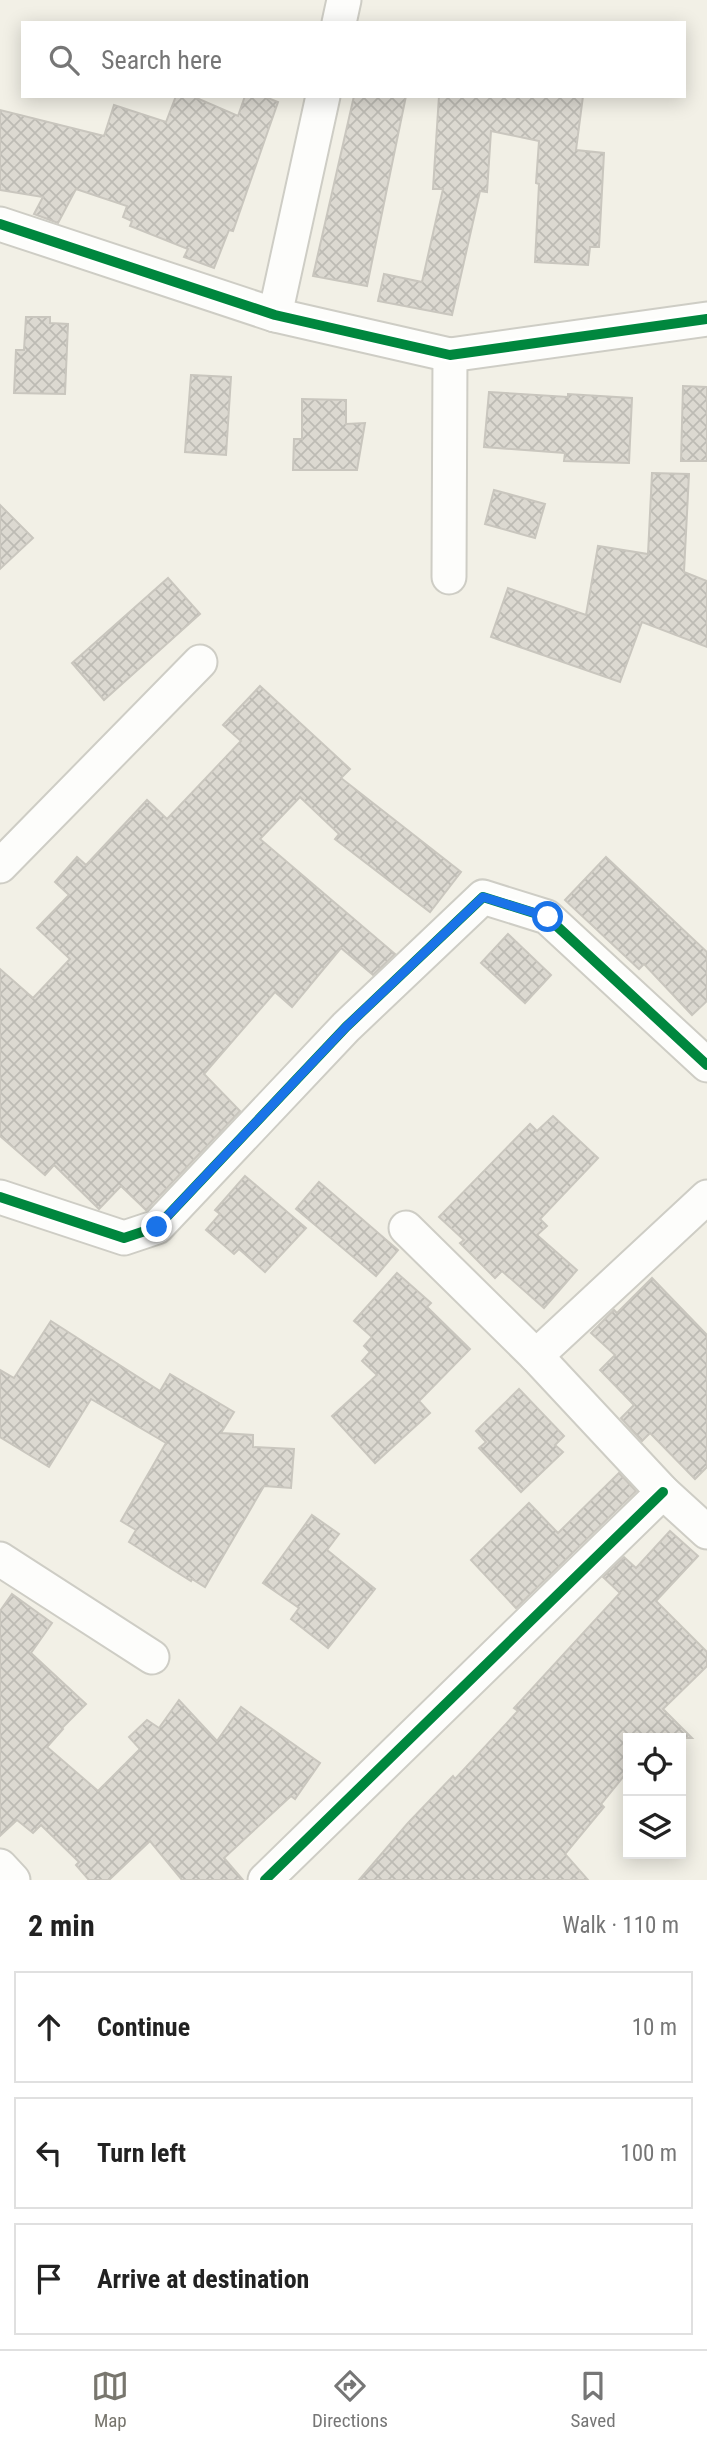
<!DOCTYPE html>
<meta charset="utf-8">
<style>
:root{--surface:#fff;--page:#f6f6f6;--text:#222;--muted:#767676;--line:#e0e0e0;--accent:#78766e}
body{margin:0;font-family:"Roboto Condensed",sans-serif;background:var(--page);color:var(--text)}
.controls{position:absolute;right:21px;bottom:21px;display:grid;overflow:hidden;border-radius:0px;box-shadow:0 4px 18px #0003}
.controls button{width:63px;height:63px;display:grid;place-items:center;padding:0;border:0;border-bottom:2px solid var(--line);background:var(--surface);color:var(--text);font:35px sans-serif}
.stop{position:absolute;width:21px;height:21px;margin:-16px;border:5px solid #1a73e8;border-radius:50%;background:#fff}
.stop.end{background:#1a73e8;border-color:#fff;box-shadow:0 2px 7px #0008}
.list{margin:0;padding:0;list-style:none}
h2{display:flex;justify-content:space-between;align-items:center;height:91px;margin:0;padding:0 28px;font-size:30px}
h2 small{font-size:23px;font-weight:400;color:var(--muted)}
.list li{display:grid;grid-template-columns:46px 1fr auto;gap:21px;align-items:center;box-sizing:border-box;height:112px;margin:0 14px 14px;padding:0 14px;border:2px solid var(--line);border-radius:0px}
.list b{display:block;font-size:26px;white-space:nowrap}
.list em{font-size:23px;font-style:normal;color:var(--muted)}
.icon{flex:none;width:38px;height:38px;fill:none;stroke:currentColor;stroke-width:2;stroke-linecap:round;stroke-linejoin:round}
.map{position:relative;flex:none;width:707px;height:1880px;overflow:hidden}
.search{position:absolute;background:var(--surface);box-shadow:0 4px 18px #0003;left:21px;right:21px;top:21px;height:77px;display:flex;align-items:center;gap:18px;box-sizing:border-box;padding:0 24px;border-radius:0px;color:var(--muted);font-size:26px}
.sheet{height:469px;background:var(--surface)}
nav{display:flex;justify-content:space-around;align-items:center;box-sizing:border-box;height:98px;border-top:2px solid var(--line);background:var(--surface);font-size:19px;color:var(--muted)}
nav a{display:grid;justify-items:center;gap:4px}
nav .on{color:var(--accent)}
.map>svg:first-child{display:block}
.building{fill:url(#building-cross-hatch);stroke:#c9c6be;stroke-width:2}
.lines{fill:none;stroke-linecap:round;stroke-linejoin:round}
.minor-casing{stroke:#cecdc5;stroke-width:37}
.minor{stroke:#fdfdfb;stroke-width:33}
.cycleway-casing{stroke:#fff;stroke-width:15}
.cycleway{stroke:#00873e;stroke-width:10}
.route{stroke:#1a73e8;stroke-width:9}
</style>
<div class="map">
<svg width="707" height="1880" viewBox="0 0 707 1880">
<defs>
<pattern id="building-cross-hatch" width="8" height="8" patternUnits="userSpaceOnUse" patternTransform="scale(1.75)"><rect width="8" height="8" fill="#dcd9d1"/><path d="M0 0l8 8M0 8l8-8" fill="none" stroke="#bdbbb4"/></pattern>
</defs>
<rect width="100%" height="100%" fill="#f2f0e6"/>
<g class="building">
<polygon points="176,96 192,96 238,116 245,96 263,96 278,102 233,231 229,230 214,268 184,257 188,249 130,226 132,221 123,217 127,206 76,189 58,223 34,214 43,197 0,190 0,110 104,136 114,105 166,122"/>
<polygon points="354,96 406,96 367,286 313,276"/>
<polygon points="439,96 583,96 576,150 604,153 599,247 590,247 588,265 535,262 539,184 536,183 539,141 491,131 487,192 480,191 452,315 378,301 384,274 422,282 443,189 433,189"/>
<polygon points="26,317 50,317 50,323 68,324 65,394 14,393 16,350 24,350"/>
<polygon points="191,375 231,377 226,455 185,452"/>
<polygon points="683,386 707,387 707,461 681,461"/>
<polygon points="489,392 568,397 568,394 632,398 629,463 564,461 565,453 484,447"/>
<polygon points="302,399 346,400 346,424 365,423 357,470 293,470 294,439 302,439"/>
<polygon points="652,473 689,474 684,572 707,581 707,647 642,622 620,682 491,637 508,588 586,615 598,546 648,554"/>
<polygon points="494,490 545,504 535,538 485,524"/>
<polygon points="0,505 33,538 0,569"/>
<polygon points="168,578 200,614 104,700 72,663"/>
<polygon points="260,686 350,769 341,778 461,872 430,912 335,839 339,834 300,797 260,839 395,954 373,975 341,948 292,1007 275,992 204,1074 240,1111 146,1210 121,1186 99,1209 54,1165 45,1175 0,1136 0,969 33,998 70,959 37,928 69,895 55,882 77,857 86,865 147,800 167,819 241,741 223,725"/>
<polygon points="606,857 707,952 707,1001 692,1015 644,964 639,969 565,900"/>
<polygon points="508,934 551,975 525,1003 481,963"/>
<polygon points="553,1116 598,1158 540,1219 547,1226 537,1235 577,1270 544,1308 502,1271 495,1278 460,1243 464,1240 439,1217 530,1124 537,1131"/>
<polygon points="245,1176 306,1228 265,1272 239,1249 234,1254 206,1230 220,1214 215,1210"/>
<polygon points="319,1182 398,1250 376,1276 296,1209"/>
<polygon points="397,1273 431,1303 427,1307 470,1349 419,1401 430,1413 375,1463 332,1416 377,1375 362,1361 370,1352 364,1346 372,1337 354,1321"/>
<polygon points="652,1278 707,1335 707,1467 695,1479 650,1433 642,1441 621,1418 634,1405 600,1370 615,1355 591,1333 614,1310 617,1313"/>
<polygon points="51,1321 160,1391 170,1374 234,1412 221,1433 253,1435 253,1447 294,1449 291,1488 264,1486 205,1587 192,1579 191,1581 129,1542 136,1530 121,1521 166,1443 91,1399 49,1467 0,1437 0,1370 14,1378"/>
<polygon points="519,1389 564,1436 555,1445 563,1452 521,1492 479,1448 486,1442 476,1431"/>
<polygon points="619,1473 636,1491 516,1608 471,1560 529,1503 558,1533"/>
<polygon points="312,1515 339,1534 327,1550 375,1589 328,1648 291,1619 299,1608 263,1583"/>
<polygon points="670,1531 698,1556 656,1601 707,1652 707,1666 663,1709 692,1738 628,1738 628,1771 601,1804 604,1807 565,1854 588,1880 359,1880 408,1823 453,1776 455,1779 518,1711 514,1708 620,1593 603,1577 624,1557 636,1568"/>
<polygon points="12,1594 52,1623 31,1653 86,1704 62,1728 63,1729 47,1747 98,1791 140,1749 129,1737 147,1720 159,1728 179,1700 217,1741 241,1707 320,1763 295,1799 291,1796 224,1858 243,1880 182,1880 150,1841 109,1880 89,1880 76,1865 79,1862 41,1825 33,1833 17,1820 0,1836 0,1611"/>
</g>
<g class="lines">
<g class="minor-casing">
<g id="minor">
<polyline points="339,23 344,0"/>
<polyline points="0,224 275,315 450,355 707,319"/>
<polyline points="275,315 323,96"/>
<polyline points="449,577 450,355"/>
<polyline points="0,866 200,662"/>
<polyline points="0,1197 124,1238 157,1227 346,1027 483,897 547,917 707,1065"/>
<polyline points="406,1228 536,1356 663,1492 707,1532"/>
<polyline points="536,1356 707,1197"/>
<polyline points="0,1559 152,1657"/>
<polyline points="0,1866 13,1880"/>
<polyline points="265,1880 663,1492"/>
</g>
</g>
<use href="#minor" class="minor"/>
<g class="cycleway-casing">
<g id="cycleway">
<polyline points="0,224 275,315 450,355 707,319"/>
<polyline points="0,1197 124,1238 157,1227 346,1027 483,897 547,917 707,1065"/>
<polyline points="265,1880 663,1492"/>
</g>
</g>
<use href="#cycleway" class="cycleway"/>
</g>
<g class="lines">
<polyline class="route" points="157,1227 346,1027 483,897 548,917"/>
</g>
</svg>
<div class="controls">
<button><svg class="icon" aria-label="locate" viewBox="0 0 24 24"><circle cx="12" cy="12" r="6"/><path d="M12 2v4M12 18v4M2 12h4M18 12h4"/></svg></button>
<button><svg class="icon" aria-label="layers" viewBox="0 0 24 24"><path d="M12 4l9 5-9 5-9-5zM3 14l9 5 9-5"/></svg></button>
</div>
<div class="stop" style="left:548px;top:917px"></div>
<div class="stop end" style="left:157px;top:1227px"></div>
<div class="search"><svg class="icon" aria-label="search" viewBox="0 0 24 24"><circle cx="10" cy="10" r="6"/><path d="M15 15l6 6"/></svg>Search here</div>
</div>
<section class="sheet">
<h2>2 min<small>Walk · 110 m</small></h2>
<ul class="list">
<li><svg class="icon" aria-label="ahead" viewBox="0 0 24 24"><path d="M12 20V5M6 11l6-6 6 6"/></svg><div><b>Continue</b></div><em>10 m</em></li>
<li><svg class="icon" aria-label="left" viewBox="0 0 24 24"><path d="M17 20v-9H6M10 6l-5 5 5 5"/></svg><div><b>Turn left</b></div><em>100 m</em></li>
<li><svg class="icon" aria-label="arrive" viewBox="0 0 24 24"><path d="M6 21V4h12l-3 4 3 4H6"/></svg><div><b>Arrive at destination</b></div></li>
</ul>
</section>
<nav>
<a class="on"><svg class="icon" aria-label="map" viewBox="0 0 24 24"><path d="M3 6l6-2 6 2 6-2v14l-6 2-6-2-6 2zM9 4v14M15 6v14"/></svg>Map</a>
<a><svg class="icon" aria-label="directions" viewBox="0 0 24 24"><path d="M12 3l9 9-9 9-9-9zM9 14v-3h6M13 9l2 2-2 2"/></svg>Directions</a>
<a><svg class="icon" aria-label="saved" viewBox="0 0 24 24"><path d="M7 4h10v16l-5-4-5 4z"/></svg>Saved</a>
</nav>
